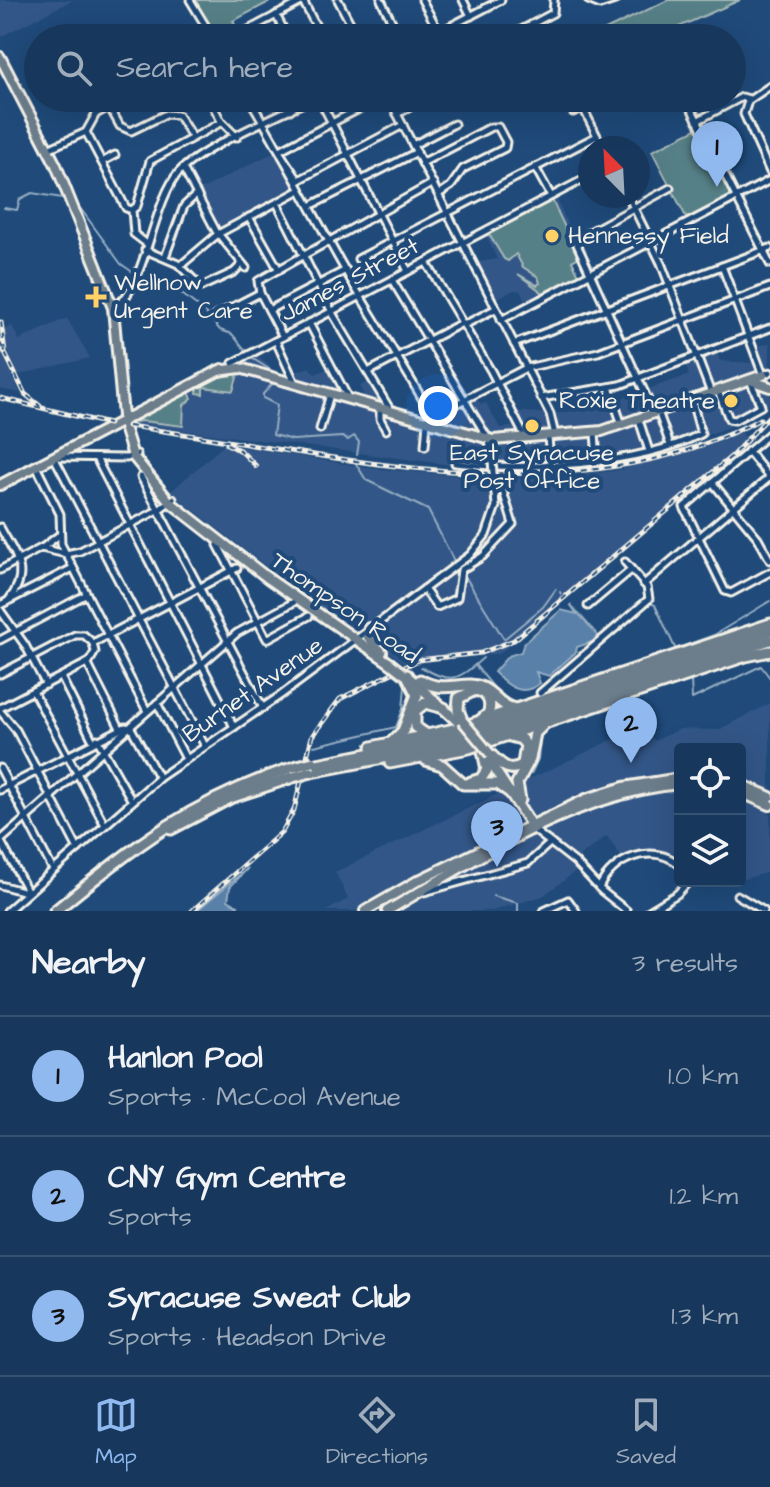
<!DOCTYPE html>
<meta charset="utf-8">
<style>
:root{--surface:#17385c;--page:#203f62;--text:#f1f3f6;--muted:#9eacbb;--line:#365272;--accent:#90b9f0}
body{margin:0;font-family:"Architects Daughter",sans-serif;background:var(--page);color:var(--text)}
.controls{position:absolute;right:24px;bottom:24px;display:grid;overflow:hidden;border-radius:8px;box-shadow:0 8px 32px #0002}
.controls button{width:72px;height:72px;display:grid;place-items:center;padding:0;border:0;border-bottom:2px solid var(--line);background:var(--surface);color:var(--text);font:40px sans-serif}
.compass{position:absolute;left:578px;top:136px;width:72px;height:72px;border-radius:50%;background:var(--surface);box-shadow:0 8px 32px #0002;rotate:336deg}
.you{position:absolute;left:438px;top:406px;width:28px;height:28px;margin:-20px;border:6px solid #fff;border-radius:50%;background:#1a73e8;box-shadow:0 0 0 12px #1a73e833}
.badge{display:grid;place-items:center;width:52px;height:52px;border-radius:50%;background:var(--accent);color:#111;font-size:26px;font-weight:700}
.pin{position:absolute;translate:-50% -66px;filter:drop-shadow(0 2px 4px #0008)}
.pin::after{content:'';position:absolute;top:42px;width:28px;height:24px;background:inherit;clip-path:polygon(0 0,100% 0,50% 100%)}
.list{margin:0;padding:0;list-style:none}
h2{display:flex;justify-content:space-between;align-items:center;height:104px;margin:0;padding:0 32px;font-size:34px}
h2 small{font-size:26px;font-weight:400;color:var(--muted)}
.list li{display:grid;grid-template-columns:52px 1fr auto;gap:24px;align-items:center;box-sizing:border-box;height:120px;padding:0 32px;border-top:2px solid var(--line)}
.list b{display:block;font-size:30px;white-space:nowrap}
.list p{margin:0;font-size:26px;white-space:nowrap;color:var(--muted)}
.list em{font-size:26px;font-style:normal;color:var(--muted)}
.icon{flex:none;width:44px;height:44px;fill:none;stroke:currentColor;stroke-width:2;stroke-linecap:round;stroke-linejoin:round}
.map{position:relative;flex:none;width:770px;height:911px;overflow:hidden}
.search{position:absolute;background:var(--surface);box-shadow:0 8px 32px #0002;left:24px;right:24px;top:24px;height:88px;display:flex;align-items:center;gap:20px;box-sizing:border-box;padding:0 28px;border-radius:44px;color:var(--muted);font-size:30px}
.sheet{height:464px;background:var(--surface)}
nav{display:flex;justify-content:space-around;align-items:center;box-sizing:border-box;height:112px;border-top:2px solid var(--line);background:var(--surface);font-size:22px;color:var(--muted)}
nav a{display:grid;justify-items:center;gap:4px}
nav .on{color:var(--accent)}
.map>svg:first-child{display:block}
.built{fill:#315687}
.green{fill:#578087;stroke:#a6b8b8;stroke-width:2}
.water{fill:#5880a9;stroke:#96adc2;stroke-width:2}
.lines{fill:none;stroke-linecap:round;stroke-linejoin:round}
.stream{stroke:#96adc2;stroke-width:2}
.minor-casing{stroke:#f4f1e8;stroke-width:11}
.major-casing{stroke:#f4f1e8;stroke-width:14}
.highway-casing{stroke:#f4f1e8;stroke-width:15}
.minor{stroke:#1f4a7a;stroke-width:5}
.major{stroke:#6c7d8b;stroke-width:8}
.highway{stroke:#6c7d8b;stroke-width:9}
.rail-casing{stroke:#f4f1e8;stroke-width:5}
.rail{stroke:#1f4a7a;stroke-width:2;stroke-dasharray:6;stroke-linecap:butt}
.minor-bridge-casing{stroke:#f4f1e8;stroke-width:11;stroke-linecap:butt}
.major-bridge-casing{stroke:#f4f1e8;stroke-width:14;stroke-linecap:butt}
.highway-bridge-casing{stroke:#f4f1e8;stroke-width:15;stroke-linecap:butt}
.minor-bridge{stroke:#1f4a7a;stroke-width:5}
.major-bridge{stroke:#6c7d8b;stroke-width:8}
.highway-bridge{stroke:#6c7d8b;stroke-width:9}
.poi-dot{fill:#ffd166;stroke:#1f4a7a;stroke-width:3}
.labels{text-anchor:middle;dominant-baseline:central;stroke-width:8;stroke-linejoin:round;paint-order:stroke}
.poi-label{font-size:24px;fill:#f4f1e8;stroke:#1f4a7a;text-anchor:start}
.street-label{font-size:24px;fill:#f4f1e8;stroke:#1f4a7a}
</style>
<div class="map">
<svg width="770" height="911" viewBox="0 0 770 911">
<rect width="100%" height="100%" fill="#1f4a7a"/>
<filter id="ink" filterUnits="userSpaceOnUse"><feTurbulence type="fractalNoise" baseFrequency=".0125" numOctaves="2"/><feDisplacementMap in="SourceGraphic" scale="16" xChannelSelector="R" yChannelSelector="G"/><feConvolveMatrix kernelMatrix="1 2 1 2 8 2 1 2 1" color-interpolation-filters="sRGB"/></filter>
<g filter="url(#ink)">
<g class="built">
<polygon points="0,0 73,0 0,37"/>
<polygon points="278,150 299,185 297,189 220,229 200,190"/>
<polygon points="556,196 580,256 572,261 580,276 527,303 520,291 514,290 492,301 473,263 497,259 484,231"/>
<polygon points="67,318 90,358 18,375 0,332 12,326 19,340"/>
<polygon points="770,343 770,404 743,422 665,450 564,468 490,470 126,423 253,353 283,377 309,367 315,374 327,369 343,394 365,399 360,386 370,381 384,406 425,418 467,395 475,397 481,404 486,403 500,428 517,426 514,411 553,414 592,408 689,375 685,363 717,353 720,361 755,363 758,346"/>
<polygon points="0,348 20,393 0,389"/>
<polygon points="741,432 751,444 499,654 433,657 408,665 298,591 170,492 225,444 369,468 495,479 574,476 619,470 686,453"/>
<polygon points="770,703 770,872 740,880 740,749 680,749 680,853 648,849 622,858 607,836 576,859 578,870 543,896 492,911 326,911 348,899 335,872 605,743 645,725 654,741 680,729 718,730"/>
</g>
<g class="green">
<polygon points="193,0 273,0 233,21 239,32 216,38"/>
<polygon points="668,0 740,0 654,38 600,38 597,34"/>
<polygon points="696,129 731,196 687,219 652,151"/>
<polygon points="552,200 579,257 572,261 579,275 543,293 518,274 537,285 540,283 538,277 523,267 516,254 508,261 504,259 487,231"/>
<polygon points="226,371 239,371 233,391 203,387 203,394 197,393 198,385"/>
<polygon points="188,391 192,398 184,405 183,426 142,421 128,423"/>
</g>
<g class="water">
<path d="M570,604L601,639L577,647L576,652L549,676L536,672L540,683C522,698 508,686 494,672L508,656L521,652L524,643L561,610L577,614Z"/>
<polygon points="248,868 230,887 228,900 238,906 235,909 196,911"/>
</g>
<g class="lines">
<g class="stream">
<polyline points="75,201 121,264 134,273"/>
<polyline points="4,208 17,210 20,199 32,193 62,198"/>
<polyline points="138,274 170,292 178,291 204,311 220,330 232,334 247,352"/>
<polyline points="250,357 277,374"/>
<polyline points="275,381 263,394 263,398 277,405 273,435 293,440 342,437 348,440 354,436 359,442 357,455"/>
<polyline points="355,462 366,480 428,510 454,561"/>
<polyline points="463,573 504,639 543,607 556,589"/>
<polyline points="560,592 561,594"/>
<polyline points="650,603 655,605 676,650"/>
<polyline points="601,641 646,605"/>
<polyline points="675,649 714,635 770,601"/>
<polyline points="475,665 505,701"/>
<path d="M421,667C451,683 456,682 483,658"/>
<polyline points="691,680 692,699 761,666 770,678"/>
<polyline points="510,703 530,699"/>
<polyline points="314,746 396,727 403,709 405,686"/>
<polyline points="531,774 538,759 541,733"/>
<polyline points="493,896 518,903 518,911"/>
</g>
<g class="minor-casing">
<g id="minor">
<polyline points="190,0 213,38"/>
<polyline points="338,0 358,38"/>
<polyline points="381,0 400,38"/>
<polyline points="422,0 439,32"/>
<polyline points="463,0 471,16"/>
<polyline points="588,0 600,5 615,0"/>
<polyline points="303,1 322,38"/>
<polyline points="276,15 288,38"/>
<polyline points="233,38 305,0"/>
<polyline points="428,38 501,0"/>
<polyline points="506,38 553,13 554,0"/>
<polyline points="770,86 748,101 744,114 770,172"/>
<polyline points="209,98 221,121 237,137"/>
<path d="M249,98C287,162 318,224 356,289C381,331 408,373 432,416"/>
<polyline points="284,98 290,110"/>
<polyline points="319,98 408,271"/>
<polyline points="389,98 550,414 555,435"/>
<polyline points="686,98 770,264"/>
<polyline points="109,106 120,126 131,131 166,114 178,115 192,137"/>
<polyline points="583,108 603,148"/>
<polyline points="573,112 595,101"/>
<polyline points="397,114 427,98"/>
<polyline points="697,121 742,97 749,99"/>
<polyline points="86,132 126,208 132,210"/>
<polyline points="413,145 454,124"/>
<polyline points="48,149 86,132 96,114 125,98"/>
<polyline points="280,150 380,98"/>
<polyline points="282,156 299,181"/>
<polyline points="102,162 115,155"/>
<polyline points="422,163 491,127 498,127 506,142 505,148 463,169 451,186 439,194"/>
<polyline points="535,167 551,196"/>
<polyline points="183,168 216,231 246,268"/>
<polyline points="299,180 403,125"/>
<polyline points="628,196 661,263 711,393"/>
<polyline points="277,203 334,316 391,411"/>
<polyline points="312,205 417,152"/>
<polyline points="249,217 279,270"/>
<polyline points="147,244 134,234 132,210 137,206 150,161 222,122"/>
<polyline points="145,250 178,264 201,287 234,272 242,264"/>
<polyline points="165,257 184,206 197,194"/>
<polyline points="358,259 597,136"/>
<polyline points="426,262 491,371 525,437"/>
<polyline points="180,266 218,234 300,190"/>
<polyline points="722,266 763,375 770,372"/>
<polyline points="392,280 489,440 492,461"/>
<path d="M114,307C145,292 152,202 179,172C200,148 280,115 313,98"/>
<polyline points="269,310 346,270"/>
<polyline points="215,316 260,293"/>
<polyline points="501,320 770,180"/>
<polyline points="309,323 348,398"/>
<polyline points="464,325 495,309"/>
<polyline points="283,337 260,293 258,281 433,183"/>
<polyline points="276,341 295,383"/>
<polyline points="514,344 770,248"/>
<polyline points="233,363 590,176"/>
<polyline points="368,372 462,323"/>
<polyline points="609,387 622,425"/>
<polyline points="718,391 729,419 735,420 761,406 750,380"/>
<polyline points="541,398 620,385 770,328"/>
<polyline points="380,408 380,419 386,430"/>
<polyline points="654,413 575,240 670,188"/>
<polyline points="659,414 670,445"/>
<polyline points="425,420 526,368 598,352 770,287"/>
<polyline points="639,420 649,451"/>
<polyline points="320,429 330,394"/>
<polyline points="595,433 597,460"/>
<polyline points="770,433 684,507 725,591 731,593 770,572"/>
<polyline points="548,436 550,464"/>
<polyline points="425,446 427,422"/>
<polyline points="748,451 770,478"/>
<polyline points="54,457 205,746"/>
<polyline points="55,457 127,458 137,454"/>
<polyline points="96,458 234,727"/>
<path d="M455,463C526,471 636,466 701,434L692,401"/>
<polyline points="36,466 60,514 61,544 147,711"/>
<polyline points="141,477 263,708"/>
<polyline points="712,482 758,538 770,560"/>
<path d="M0,527C15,556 32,571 8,601"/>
<polyline points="218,545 267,639 309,616"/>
<polyline points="42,548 58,536"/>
<polyline points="0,570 41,548 66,554 80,551 160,509 173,499"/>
<polyline points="644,584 770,477"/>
<polyline points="424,589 437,607 457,598 461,570 483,556 513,524 502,488 506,479"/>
<polyline points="0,605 73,568"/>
<polyline points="588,606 631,570"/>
<polyline points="0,610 25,645 46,685"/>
<polyline points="0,640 87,594"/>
<polyline points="93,643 237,568"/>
<polyline points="87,663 120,728"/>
<polyline points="0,674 75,635 84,635 93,643"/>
<polyline points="61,677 93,741"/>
<polyline points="33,691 105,825"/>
<polyline points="540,693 649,599 647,587 625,562"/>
<polyline points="157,703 186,759"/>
<polyline points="0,708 89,662 95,652 93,643"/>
<polyline points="0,711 16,730 78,849"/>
<polyline points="97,739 132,801"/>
<polyline points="0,768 53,870"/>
<polyline points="0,790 125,727 131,728 159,778"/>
<polyline points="534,830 575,862 602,891 627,911"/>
<polyline points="0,840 28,892"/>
<polyline points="0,841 237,633 294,602"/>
<polyline points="0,885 26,892"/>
<path d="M599,888C612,858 653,842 680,865"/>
<polyline points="424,892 528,863 550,843"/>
<polyline points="737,895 764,911"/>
<polyline points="7,911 159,778 281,695 470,555 486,535 496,506"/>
<polyline points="544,911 568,900 576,911"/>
<polyline points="649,911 677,894 689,881"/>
</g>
</g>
<g class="major-casing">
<g id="major">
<polyline points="0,57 56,165 113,308 124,427 133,456 170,502 269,579 390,663"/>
<polyline points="218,371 240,368 493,440 602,431 763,375"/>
<polyline points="750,380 770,387"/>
<polyline points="0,485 222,369"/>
<polyline points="369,628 368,637 382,652"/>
<polyline points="411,679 458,722"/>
<polyline points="484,753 533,828"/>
<polyline points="740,784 770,797"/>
<polyline points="740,792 770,805"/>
<polyline points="365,911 419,880 586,799 624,787 680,778"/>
<path d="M387,911C478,858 573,794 680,784"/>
</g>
</g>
<g class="highway-casing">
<g id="highway">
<path d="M420,680C446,695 464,679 483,688C495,694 501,707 515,709"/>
<path d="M462,720L458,710L459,698L475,690C487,692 493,702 488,714L481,720"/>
<polyline points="427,735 415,727 415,711 425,703 444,708"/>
<polyline points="392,742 403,731 417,695 407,675"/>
<polyline points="372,747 459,728 770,624"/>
<path d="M491,755C501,765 510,774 523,764L526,745L521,739L510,736"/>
<polyline points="426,760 442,765 463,784 498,784 511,793"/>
<polyline points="390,763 469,748 746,656 770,651"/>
<polyline points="312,765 463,735 770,631"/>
<polyline points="311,772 466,742 770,640"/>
<polyline points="471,782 481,779 487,770 483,751"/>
<polyline points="520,800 517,783 530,759 535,733 544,724"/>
<polyline points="171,829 230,798 293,777"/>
<path d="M55,911C138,843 191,802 294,767"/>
</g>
</g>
<use href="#minor" class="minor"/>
<use href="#major" class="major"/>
<use href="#highway" class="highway"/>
<g class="rail-casing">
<g id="rail">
<polyline points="1,322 5,352"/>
<polyline points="0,343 25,394 40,406"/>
<polyline points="0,398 109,424"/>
<path d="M128,426C328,452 572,522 760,419"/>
<polyline points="227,444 241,451 256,466"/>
<polyline points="192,911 282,832 294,810 312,736 340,699 418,660 481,653 514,640 732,456 770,415"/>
</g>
</g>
<use href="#rail" class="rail"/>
<g class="minor-bridge-casing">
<polyline id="minor-bridge" points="492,461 496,506"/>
</g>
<g class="major-bridge-casing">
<g id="major-bridge">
<polyline points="390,663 404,674"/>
<polyline points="462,720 491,755"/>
</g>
</g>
<g class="highway-bridge-casing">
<g id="highway-bridge">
<polyline points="294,767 313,762"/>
<polyline points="293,777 311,772"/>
</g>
</g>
<use href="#minor-bridge" class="minor-bridge"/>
<use href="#major-bridge" class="major-bridge"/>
<use href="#highway-bridge" class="highway-bridge"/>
</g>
</g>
<g class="poi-dot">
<circle cx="552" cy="236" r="8"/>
<path d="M92 285h8v8h8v8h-8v8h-8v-8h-8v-8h8z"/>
<circle cx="731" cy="401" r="8"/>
<circle cx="532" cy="426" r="8"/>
</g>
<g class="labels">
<g class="poi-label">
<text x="568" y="236">Hennessy Field</text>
<text x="114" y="283">Wellnow<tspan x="114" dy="28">Urgent Care</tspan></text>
<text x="715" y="401" text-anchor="end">Roxie Theatre</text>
<text x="532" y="453" text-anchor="middle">East Syracuse<tspan x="532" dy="28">Post Office</tspan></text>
</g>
<g class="street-label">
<text transform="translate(350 280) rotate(-28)">James Street</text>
<text transform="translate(345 608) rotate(35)">Thompson Road</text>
<text transform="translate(253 690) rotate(-35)">Burnet Avenue</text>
</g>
</g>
</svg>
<div class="controls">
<button><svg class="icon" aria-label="locate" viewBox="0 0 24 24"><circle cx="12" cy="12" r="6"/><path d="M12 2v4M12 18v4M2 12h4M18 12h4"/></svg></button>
<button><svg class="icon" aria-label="layers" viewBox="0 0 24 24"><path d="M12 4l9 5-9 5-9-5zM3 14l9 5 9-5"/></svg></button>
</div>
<svg class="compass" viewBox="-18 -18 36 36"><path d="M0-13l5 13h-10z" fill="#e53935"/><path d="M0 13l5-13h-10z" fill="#9eacbb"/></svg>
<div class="you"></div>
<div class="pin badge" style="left:717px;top:187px">1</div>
<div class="pin badge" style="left:631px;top:763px">2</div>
<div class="pin badge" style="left:497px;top:867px">3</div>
<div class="search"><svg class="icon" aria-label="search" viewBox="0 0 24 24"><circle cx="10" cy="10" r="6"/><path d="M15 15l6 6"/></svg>Search here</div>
</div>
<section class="sheet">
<h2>Nearby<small>3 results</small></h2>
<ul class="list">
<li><span class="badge">1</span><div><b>Hanlon Pool</b><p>Sports · McCool Avenue</p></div><em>1.0 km</em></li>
<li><span class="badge">2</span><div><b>CNY Gym Centre</b><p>Sports</p></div><em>1.2 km</em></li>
<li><span class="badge">3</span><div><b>Syracuse Sweat Club</b><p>Sports · Headson Drive</p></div><em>1.3 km</em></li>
</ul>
</section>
<nav>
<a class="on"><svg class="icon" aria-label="map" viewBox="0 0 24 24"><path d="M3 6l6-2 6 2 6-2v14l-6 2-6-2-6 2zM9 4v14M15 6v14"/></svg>Map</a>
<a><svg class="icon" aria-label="directions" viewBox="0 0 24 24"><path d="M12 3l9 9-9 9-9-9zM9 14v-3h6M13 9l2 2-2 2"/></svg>Directions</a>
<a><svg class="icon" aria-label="saved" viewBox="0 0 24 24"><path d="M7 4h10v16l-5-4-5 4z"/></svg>Saved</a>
</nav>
